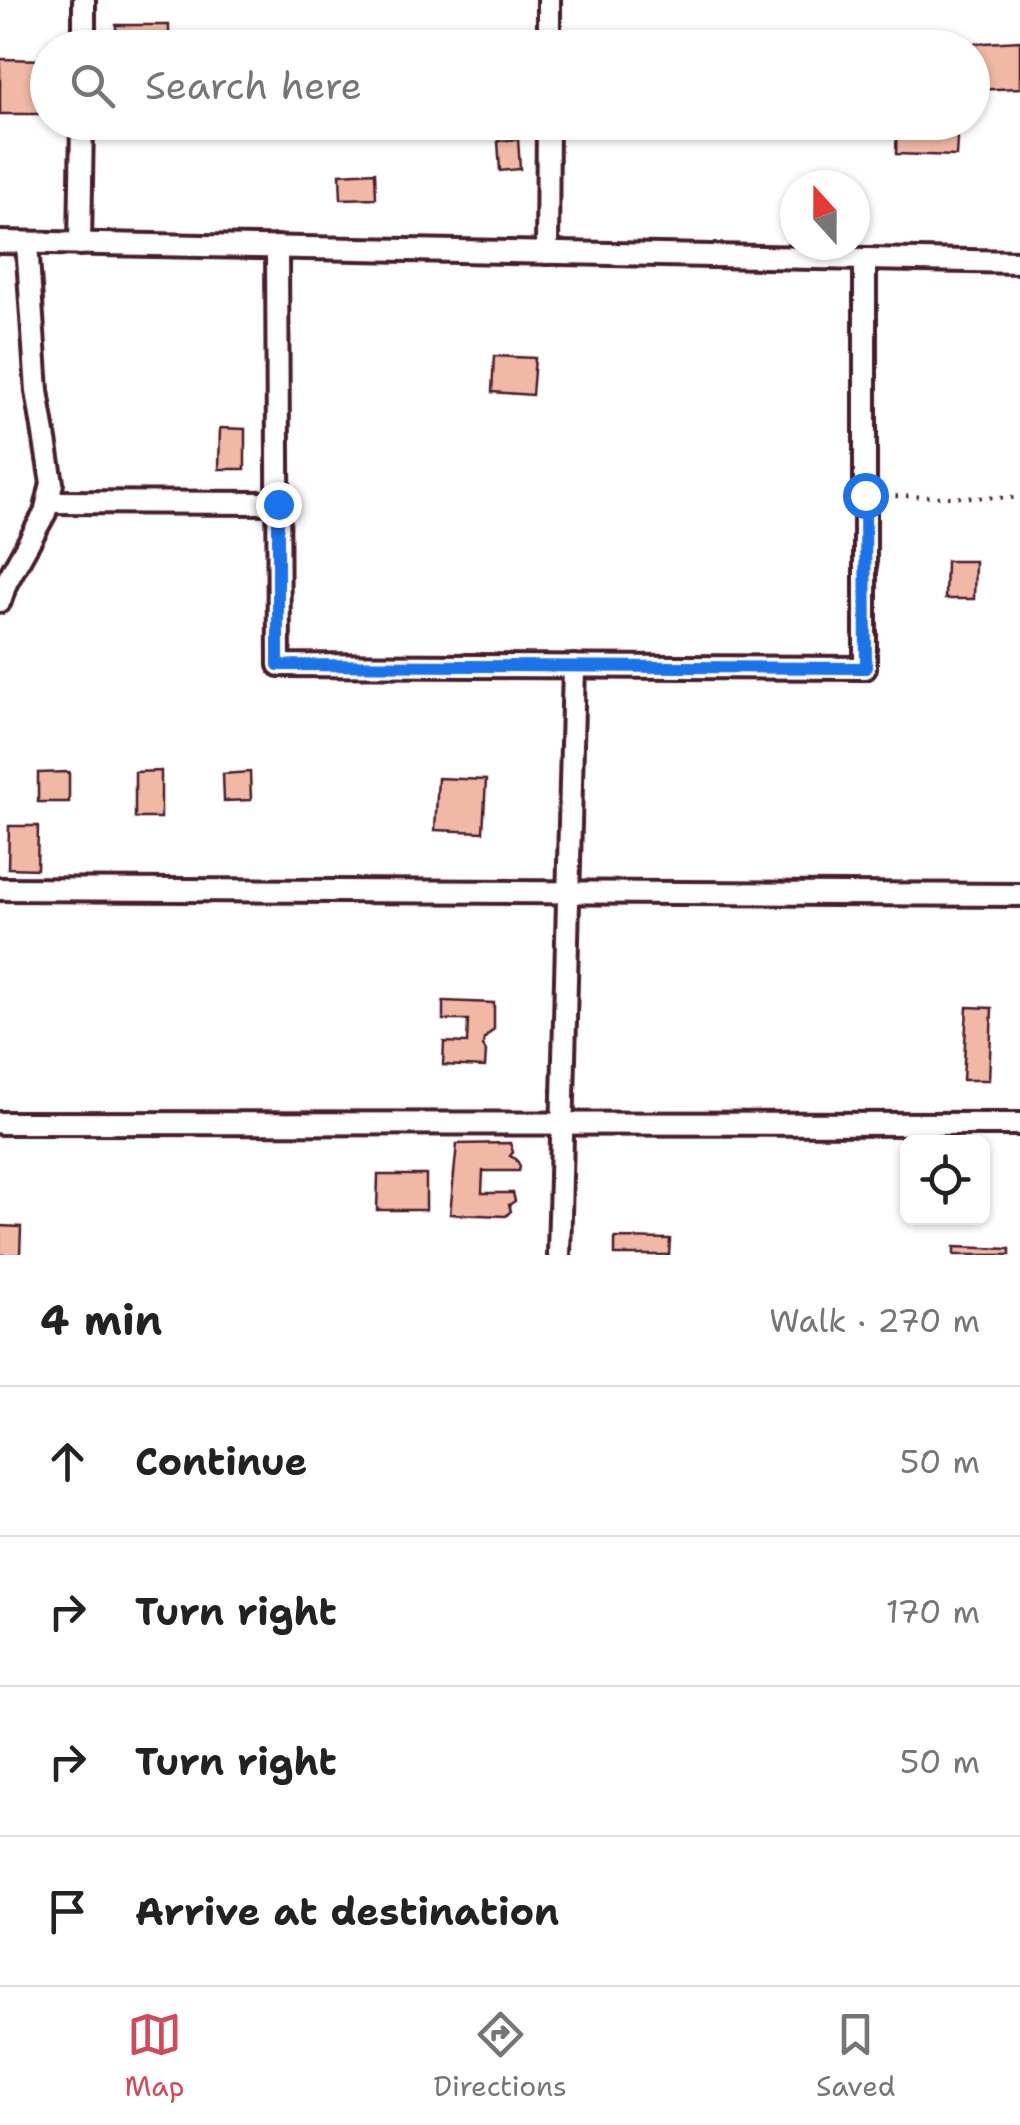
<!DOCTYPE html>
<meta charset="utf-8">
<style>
:root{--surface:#fff;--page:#f6f6f6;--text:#222;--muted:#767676;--line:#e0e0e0;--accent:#d1495b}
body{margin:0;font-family:"Shantell Sans",sans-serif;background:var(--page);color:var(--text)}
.controls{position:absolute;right:30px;bottom:30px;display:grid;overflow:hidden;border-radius:15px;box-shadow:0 2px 8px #0004}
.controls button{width:90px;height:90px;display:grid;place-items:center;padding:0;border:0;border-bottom:2px solid var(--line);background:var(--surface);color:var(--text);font:50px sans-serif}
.compass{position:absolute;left:780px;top:170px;width:90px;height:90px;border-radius:50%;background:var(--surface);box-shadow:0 2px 8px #0004;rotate:339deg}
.stop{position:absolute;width:30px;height:30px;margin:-22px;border:8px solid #1a73e8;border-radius:50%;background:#fff}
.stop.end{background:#1a73e8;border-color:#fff;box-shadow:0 2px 10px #0008}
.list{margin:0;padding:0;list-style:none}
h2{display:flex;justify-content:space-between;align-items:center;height:130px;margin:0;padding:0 40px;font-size:42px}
h2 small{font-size:32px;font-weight:400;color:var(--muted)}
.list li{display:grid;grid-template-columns:65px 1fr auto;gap:30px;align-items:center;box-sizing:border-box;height:150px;padding:0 40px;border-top:2px solid var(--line)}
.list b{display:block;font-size:38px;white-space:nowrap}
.list em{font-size:32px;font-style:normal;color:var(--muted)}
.icon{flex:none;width:55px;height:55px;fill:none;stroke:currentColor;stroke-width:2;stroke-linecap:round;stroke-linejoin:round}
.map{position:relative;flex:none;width:1020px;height:1255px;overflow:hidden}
.search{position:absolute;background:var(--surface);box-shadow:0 2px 8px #0004;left:30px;right:30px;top:30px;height:110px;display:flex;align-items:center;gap:25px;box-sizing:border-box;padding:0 35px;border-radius:55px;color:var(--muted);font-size:38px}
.sheet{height:730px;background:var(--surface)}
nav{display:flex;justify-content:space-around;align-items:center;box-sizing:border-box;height:140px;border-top:2px solid var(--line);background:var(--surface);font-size:28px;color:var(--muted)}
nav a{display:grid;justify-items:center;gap:5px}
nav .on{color:var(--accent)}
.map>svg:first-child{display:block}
.building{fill:#f0b8a5;stroke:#4a1f2b;stroke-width:2.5}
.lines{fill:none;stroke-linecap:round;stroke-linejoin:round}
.street-casing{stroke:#4a1f2b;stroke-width:28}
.path{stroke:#4a1f2b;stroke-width:4;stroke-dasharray:2.5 8;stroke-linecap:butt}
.street{stroke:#fff;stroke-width:20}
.route{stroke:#1a73e8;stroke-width:12}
</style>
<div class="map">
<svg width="1020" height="1255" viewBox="0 0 1020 1255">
<rect width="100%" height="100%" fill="#fff"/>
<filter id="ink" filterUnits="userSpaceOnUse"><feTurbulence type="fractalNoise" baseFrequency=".01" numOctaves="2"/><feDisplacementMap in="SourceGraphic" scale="20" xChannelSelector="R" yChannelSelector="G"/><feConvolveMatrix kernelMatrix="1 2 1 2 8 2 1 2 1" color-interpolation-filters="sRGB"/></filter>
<g filter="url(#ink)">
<g class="building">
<rect x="116" y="25" width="53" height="23"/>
<polygon points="1020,41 1020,88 972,90 972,48 966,48 966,44"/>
<polygon points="0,59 48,60 48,114 0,114"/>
<polygon points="897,122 958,122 956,156 896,154"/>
<polygon points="518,139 520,169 500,171 498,141"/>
<polygon points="375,172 376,198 341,199 340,174"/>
<polygon points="494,356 535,358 532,395 492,392"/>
<polygon points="220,428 245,429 245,469 219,469"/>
<polygon points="946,561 975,561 974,599 945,599"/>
<polygon points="161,771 161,818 135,818 135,772"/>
<polygon points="69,772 69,802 38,802 38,773"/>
<polygon points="250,772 251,800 224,801 223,774"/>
<polygon points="438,778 486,780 483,832 435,830"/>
<polygon points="9,826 38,826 37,869 8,868"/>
<polygon points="443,1001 494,1003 494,1029 484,1039 483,1046 486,1051 485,1067 443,1065 444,1042 467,1043 468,1020 443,1020"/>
<polygon points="967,1007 992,1008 989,1080 963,1080"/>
<polygon points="510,1143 513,1152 510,1156 516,1159 520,1166 519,1171 483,1171 482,1193 513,1193 515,1201 509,1205 511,1211 506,1216 450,1214 457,1144"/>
<polygon points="378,1175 426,1175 426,1210 377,1210"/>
<polygon points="0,1226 21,1227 20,1255 0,1255"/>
<polygon points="615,1238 670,1239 669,1255 615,1255"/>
<polygon points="954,1247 1010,1249 1010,1255 954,1255"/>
</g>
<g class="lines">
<g class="street-casing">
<g id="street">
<polyline points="84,48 84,0"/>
<polyline points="549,48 549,0"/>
<polyline points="0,242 1020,262"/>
<polyline points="80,244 82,122"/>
<polyline points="277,247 279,665 865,668 865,259"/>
<polyline points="547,253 548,122"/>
<polyline points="48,502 278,503"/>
<polyline points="0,601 6,583 45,513 52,483 37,391 27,243"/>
<polyline points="0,889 1020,895"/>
<polyline points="0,1123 1020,1124"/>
<polyline points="559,1255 574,666"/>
</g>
</g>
<polyline class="path" points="885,496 1020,498"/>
<use href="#street" class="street"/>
</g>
</g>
<g class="lines" filter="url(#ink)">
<polyline class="route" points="278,504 278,665 866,668 865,495"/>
</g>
</svg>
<div class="controls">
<button><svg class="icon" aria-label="locate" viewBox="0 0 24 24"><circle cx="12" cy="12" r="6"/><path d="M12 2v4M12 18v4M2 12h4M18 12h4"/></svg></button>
</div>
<svg class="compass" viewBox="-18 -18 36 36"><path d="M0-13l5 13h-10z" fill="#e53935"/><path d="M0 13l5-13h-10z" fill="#767676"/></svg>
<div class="stop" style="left:865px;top:495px"></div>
<div class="stop end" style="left:278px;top:504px"></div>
<div class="search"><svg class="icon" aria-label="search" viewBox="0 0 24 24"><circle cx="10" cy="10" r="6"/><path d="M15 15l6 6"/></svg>Search here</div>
</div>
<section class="sheet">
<h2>4 min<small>Walk · 270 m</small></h2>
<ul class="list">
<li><svg class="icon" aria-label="ahead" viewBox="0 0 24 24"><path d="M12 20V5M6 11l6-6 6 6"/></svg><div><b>Continue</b></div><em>50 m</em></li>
<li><svg class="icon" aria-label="right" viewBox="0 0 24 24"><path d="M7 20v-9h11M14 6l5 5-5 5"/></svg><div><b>Turn right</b></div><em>170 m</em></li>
<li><svg class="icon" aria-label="right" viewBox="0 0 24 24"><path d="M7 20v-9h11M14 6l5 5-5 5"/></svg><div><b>Turn right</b></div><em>50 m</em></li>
<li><svg class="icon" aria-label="arrive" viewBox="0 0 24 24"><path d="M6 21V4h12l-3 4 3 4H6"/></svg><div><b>Arrive at destination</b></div></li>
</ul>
</section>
<nav>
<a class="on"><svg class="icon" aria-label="map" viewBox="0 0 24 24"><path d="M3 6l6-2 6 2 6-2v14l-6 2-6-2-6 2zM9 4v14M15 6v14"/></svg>Map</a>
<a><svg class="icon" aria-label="directions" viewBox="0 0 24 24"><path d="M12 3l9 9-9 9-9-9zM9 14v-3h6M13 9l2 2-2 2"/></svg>Directions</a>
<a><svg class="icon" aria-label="saved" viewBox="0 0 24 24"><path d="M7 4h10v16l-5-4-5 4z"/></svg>Saved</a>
</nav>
